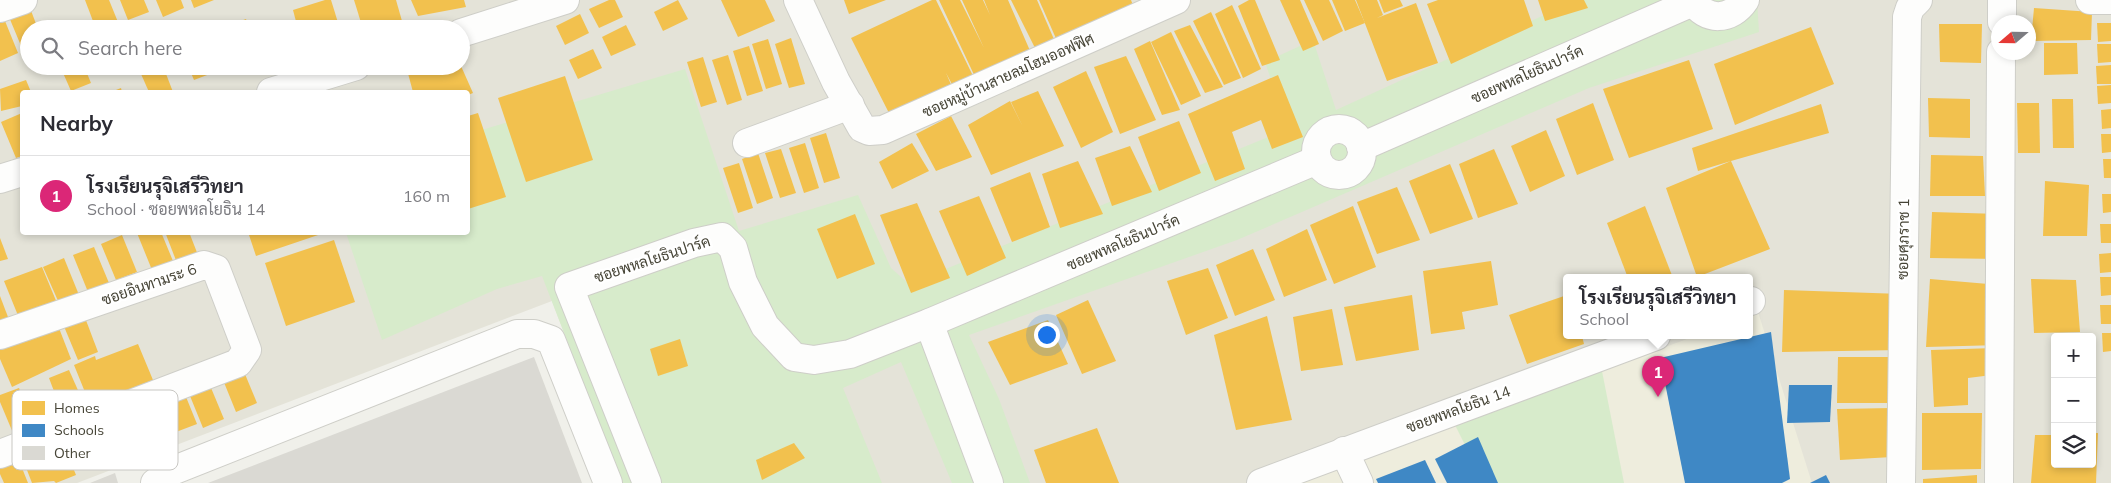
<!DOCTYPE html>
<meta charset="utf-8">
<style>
:root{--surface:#fff;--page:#f7f7f7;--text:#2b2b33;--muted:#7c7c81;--line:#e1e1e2;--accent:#db2777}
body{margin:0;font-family:Mulish,Sarabun,sans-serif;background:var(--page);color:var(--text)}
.controls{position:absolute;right:15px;bottom:15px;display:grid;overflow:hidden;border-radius:5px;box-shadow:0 2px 8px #0003}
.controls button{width:45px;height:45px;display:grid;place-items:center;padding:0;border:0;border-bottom:1px solid var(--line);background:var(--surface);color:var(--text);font:25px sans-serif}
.compass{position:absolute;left:1991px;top:15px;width:45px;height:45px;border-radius:50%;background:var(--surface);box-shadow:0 2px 8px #0003;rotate:250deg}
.you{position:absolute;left:1046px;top:334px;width:18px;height:18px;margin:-12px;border:4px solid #fff;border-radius:50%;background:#1a73e8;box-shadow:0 0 0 8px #1a73e833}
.badge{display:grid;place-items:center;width:32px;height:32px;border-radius:50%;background:var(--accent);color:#fff;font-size:16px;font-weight:700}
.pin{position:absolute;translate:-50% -41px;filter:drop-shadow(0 1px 2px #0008)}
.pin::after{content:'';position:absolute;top:26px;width:18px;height:15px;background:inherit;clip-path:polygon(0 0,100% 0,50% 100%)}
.popup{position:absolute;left:1563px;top:274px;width:190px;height:65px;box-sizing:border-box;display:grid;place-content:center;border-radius:5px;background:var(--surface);filter:drop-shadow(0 1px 4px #0005);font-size:16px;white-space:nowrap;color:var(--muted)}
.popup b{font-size:19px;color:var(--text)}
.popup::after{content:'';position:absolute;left:50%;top:100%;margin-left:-10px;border:10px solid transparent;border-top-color:var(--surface)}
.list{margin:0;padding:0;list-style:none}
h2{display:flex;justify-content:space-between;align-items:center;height:65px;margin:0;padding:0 20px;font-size:21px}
h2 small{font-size:16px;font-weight:400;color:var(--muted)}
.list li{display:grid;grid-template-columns:32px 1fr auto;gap:15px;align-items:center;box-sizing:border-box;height:80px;padding:0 20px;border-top:1px solid var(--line)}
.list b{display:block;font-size:19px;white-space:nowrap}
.list p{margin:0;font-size:16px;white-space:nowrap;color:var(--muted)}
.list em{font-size:16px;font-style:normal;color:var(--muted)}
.icon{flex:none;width:28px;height:28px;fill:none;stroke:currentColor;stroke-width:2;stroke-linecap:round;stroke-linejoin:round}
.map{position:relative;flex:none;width:2111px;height:483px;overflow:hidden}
.search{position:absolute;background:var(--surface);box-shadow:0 2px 8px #0003;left:20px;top:20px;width:450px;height:55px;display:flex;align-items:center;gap:12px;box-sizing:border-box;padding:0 18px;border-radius:28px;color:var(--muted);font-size:19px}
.panel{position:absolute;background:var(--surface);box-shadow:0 2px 8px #0003;left:20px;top:90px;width:450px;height:145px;border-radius:5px}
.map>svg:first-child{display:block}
.residential{fill:#e4e3d8;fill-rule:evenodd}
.education{fill:#eeeddd}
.green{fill:#d7ebcb}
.homes{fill:#f2c14e}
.schools{fill:#3f88c5}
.building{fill:#dad9d3}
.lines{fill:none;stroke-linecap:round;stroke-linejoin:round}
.minor-casing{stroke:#cecec8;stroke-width:30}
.minor{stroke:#fdfdfc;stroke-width:28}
.labels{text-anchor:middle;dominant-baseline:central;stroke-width:5;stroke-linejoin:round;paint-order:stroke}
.street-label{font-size:15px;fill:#464436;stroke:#fff}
.key{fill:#fff;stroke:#c8c7c3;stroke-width:1}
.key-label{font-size:14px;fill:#464436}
</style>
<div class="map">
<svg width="2111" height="483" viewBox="0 0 2111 483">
<rect width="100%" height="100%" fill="#f0f0ea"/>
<path class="residential" d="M0,0H2111V483H622L552,301L77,483H0ZM1998,22H2028V52H1998ZM29,29H461V66H29ZM22,92H468V232H22ZM1567,278H1749V336H1567ZM2055,337H2092V464H2055Z"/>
<polygon class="education" points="1758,312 1812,483 1301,483 1695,336 1749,336 1749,315"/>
<g class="green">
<polygon points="1577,0 1757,0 1759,32 1589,88 1237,240 969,335 999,399 1030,483 952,483 901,362 843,388 882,483 622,483 542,276 497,289 382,340 346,233 468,232 468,134 685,69 739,231 858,195 891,268 909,284 1288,129 1265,62 1313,40 1336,110"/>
<polygon points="1601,366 1624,483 1484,483 1452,419"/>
</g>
<g class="homes">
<polygon points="85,0 109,0 120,27 96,29"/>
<polygon points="120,0 144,0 149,12 128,20"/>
<polygon points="156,0 181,0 184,8 163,17"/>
<polygon points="191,0 214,0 194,8"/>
<polygon points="325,0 331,0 340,29 298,29 293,10"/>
<polygon points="354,0 396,0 404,28 363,29"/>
<polygon points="411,0 464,0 466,7 418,16"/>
<polygon points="609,0 615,0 623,17 599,28 589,9"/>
<polygon points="678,0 688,19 663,31 654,12"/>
<polygon points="721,0 765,0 775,21 738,37"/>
<polygon points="844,0 886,0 849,14"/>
<polygon points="932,0 936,0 974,78 954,88 946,73 953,89 891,117 851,38"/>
<polygon points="939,0 960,0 984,48 962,0 983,0 990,15 984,0 1008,0 1031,53 976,79"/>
<polygon points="1011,0 1037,0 1056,44 1037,52"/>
<polygon points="1039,0 1131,0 1134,8 1058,43"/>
<polygon points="1249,0 1255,0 1280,60 1262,66 1238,6"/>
<polygon points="1280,0 1300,0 1319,44 1303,51"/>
<polygon points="1304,0 1329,0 1343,31 1323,41"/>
<polygon points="1332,0 1355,0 1365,23 1345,31"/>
<polygon points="1356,0 1377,0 1383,15 1377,18 1416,3 1438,63 1387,81"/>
<polygon points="1379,0 1400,0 1403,6 1384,13"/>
<polygon points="1438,0 1524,0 1533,26 1451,64 1427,4"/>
<polygon points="1538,0 1584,0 1588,8 1545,21"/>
<polygon points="1232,5 1261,69 1243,78 1215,14"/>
<polygon points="30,8 38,29 29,29 29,51 24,53 9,17"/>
<polygon points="2034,8 2092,12 2091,40 2031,41"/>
<polygon points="1211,12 1241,78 1224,85 1193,21"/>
<polygon points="580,14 589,33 565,45 556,26"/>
<polygon points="3,16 18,53 0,61 0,18"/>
<polygon points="246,19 250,29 226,29 225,27"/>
<polygon points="2097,23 2111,23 2111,41 2098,42"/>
<polygon points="1939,24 1982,24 1981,63 1940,62"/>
<polygon points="626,25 636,45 611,56 602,37"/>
<polygon points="1190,25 1223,87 1205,93 1174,31"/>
<polygon points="1811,27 1834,84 1735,125 1714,64"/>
<polygon points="1171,32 1201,96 1181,105 1151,42"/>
<polygon points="791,38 805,84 789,88 775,44"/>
<polygon points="768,39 782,84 766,89 752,44"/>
<polygon points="1150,41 1180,110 1162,115 1134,49"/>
<polygon points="2044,43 2077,43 2078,74 2044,75"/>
<polygon points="2097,44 2111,44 2111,62 2098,63"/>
<polygon points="749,46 763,91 747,96 733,51"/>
<polygon points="593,49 602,68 578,79 569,60"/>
<polygon points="728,55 742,100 727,105 712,60"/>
<polygon points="1126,56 1156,120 1120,134 1094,67"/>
<polygon points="703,57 717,102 701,107 687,62"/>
<polygon points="1689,60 1713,129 1629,158 1603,89"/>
<polygon points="2111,65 2111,84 2097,84 2096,66"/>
<polygon points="60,66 84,66 91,83 71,91"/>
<polygon points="159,66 163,66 173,92 149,92 141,74"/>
<polygon points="188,66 213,66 215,72 194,80"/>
<polygon points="406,66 461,66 473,93 468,95 468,92 413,92"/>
<polygon points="1086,71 1113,132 1081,148 1053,87"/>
<polygon points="1278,75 1303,137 1272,149 1261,120 1232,132 1245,169 1215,181 1188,114"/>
<polygon points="565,76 593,160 526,182 498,98"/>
<polygon points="26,80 31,92 22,92 22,106 1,111 0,89"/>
<polygon points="2111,85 2111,103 2098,104 2097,86"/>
<polygon points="121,88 122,92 111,92"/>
<polygon points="1038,91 1064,146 991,175 968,125 1010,101 1022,125 1011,102"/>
<polygon points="1928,98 1970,99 1970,138 1929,137"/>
<polygon points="2052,99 2073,99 2074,148 2053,148"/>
<polygon points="1593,103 1614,160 1577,175 1556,119"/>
<polygon points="2017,103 2039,103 2040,153 2018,153"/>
<polygon points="1821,104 1829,133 1731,161 1770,249 1697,277 1666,188 1731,161 1698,171 1692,148"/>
<polygon points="2111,109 2111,128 2102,129 2101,110"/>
<polygon points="22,113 22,156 16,158 1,122"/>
<polygon points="478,113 506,197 468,209 468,116"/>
<polygon points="951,116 972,157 936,171 916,134"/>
<polygon points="1179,121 1201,173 1159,191 1138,137"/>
<polygon points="1546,130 1565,176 1530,192 1511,146"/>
<polygon points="826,133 840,178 824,183 810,138"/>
<polygon points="2101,134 2111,134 2111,152 2102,153"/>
<polygon points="805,143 819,188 804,193 789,148"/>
<polygon points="912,143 929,171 892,189 879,162"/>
<polygon points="1130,146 1152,192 1112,206 1095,158"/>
<polygon points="781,149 796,193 780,198 765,153"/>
<polygon points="1494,149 1518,204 1478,218 1459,164"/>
<polygon points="758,153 773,198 757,204 742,159"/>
<polygon points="1931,155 1983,156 1985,196 1930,196"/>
<polygon points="2103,159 2111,159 2111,178 2104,178"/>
<polygon points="1078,161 1103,214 1060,228 1042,174"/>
<polygon points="739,163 753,208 738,213 723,168"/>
<polygon points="1450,164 1473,219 1430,234 1409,181"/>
<polygon points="1030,172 1050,227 1012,242 990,188"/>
<polygon points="2045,181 2089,185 2087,236 2043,236"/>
<polygon points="1397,187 1420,240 1377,254 1357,202"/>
<polygon points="2102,194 2111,194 2111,212 2103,213"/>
<polygon points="979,196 1006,258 967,276 939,211"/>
<polygon points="917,203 950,278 911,293 880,215"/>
<polygon points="1353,206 1376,267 1334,284 1310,225"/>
<polygon points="1645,206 1673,278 1628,278 1607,223"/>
<polygon points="1932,212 2000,214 2000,259 1930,258"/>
<polygon points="855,214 875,264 837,279 817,229"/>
<polygon points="2100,224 2111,224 2111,243 2101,243"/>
<polygon points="1307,229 1327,280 1284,297 1266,249"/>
<polygon points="138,232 161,232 173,261 152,270 137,233"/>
<polygon points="165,232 189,232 198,255 177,263"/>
<polygon points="248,232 324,232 324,233 256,256"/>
<polygon points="122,235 137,272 116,280 101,244"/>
<polygon points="0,238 8,259 0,261"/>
<polygon points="334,240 355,302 286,326 265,263"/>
<polygon points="94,247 109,283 88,292 73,255"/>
<polygon points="1253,249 1275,300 1235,316 1216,265"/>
<polygon points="2111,253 2111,272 2100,273 2099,254"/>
<polygon points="64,258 79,295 59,303 43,267"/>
<polygon points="1491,261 1498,305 1462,312 1465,329 1431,334 1423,271"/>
<polygon points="42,267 57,303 19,318 4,281"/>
<polygon points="1208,268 1228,318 1186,335 1167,281"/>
<polygon points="2100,277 2111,277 2111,295 2101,296"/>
<polygon points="1930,279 2000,285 2000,345 1926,347"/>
<polygon points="2031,279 2076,280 2080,332 2034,333"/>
<polygon points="1784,290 1902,294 1901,350 1782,352"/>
<polygon points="1412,295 1419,350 1356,361 1344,307"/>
<polygon points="1567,295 1567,336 1582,336 1584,344 1527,364 1509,315"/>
<polygon points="0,296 8,317 0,320"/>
<polygon points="1088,300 1116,361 1082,374 1056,315"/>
<polygon points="2100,305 2111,305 2111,324 2101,324"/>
<polygon points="1332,309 1343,365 1301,371 1293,317"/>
<polygon points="84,315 98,352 78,360 63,324"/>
<polygon points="1267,316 1292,420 1236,430 1214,335"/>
<polygon points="1048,320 1068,364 1010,385 988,342"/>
<polygon points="57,323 71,359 12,387 0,359 0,350"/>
<polygon points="2102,333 2111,333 2111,351 2103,352"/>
<polygon points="680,339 688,366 658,376 650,349"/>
<polygon points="138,344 153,380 112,396 110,393 89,402 74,365 95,356 96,360"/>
<polygon points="1995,348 2000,374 1968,378 1968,405 1934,407 1931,350"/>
<polygon points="1838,357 1888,357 1889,403 1837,403"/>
<polygon points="242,367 257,403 236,412 221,375"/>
<polygon points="69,370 85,406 63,415 49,378"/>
<polygon points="209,383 224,419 203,428 188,391"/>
<polygon points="182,387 197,424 176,432 161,396"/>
<polygon points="19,388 34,424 13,433 0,402 0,395"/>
<polygon points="153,401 167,438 146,446 131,410"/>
<polygon points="1892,408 1892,457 1840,460 1837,409"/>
<polygon points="1922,413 1982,413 1981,469 1922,470"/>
<polygon points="117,417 132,453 111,462 97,426"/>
<polygon points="86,425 101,462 80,470 65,433"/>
<polygon points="1097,428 1119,483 1046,483 1034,450"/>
<polygon points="2092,433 2098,433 2096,483 2031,483 2035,435 2055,435 2055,464 2092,464"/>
<polygon points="61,438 76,475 56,483 54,481 32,483 20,452"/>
<polygon points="794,443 805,458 762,480 756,460"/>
<polygon points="16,453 28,483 4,483 0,474 0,460"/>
<polygon points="1977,475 1977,483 1923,483 1923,479"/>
</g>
<g class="schools">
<polygon points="1771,332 1790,479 1782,483 1685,483 1660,358"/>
<polygon points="1789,385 1832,385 1830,422 1787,423"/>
<polygon points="1478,437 1498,483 1447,483 1435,459"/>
<polygon points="1425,460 1436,483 1378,483 1376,479"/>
<polygon points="1826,475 1830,483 1810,483"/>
</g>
<g class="building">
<polygon points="534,357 582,483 208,483"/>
<polygon points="115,473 118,483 90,483"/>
</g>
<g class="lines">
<g class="minor-casing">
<g id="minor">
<polyline points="798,0 836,82 862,128 869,131 883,130 1176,0"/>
<path d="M1692,0C1706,22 1731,21 1745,0"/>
<polyline points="2090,0 2111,0"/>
<polyline points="0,8 23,0"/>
<polyline points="2002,22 2002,0"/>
<polyline points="461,33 565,0"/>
<polyline points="271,92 356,66"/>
<circle cx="1339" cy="152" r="23"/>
<polyline points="747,143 850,105"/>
<polyline points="1361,147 1693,2"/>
<polyline points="0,179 22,172"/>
<polyline points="1749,301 1751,301"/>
<polyline points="929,323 989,483"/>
<polyline points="0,335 204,265 216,269 247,350 238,363 0,454"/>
<polyline points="1344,451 1359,483"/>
<polyline points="155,483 172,471 517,334 534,334 551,340 608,483"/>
<polyline points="647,483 569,287 694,243 722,237 733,248 743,282 765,326 794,357 814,360 850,354 929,323 1317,160"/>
<polyline points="1261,483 1656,336"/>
<polyline points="1901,483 1907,17 1910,8 1918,0"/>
<polyline points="1999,483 2001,52"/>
</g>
</g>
<use href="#minor" class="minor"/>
</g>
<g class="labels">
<g class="street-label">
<text transform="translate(1527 74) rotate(-24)">ซอยพหลโยธินปาร์ค</text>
<text transform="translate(1008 75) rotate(-24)">ซอยหมู่บ้านสายลมโฮมออฟฟิศ</text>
<text transform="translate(1903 239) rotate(-89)">ซอยศุภราช 1</text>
<text transform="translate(1123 242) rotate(-23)">ซอยพหลโยธินปาร์ค</text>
<text transform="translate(652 259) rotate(-18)">ซอยพหลโยธินปาร์ค</text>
<text transform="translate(149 284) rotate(-19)">ซอยอินทามระ 6</text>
<text transform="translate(1458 409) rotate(-20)">ซอยพหลโยธิน 14</text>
</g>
</g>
<rect x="12" y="390" width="166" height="80" rx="8" class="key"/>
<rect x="22" y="401" width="23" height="14" fill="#f2c14e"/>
<rect x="22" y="424" width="23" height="13" fill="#3f88c5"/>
<rect x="22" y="446" width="23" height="14" fill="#dad9d3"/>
<g class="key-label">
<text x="54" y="413">Homes</text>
<text x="54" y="435">Schools</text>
<text x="54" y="458">Other</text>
</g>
</svg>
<div class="controls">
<button>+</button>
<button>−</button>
<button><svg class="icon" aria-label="layers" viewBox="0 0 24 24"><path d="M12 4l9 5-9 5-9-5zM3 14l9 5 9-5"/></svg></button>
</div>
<svg class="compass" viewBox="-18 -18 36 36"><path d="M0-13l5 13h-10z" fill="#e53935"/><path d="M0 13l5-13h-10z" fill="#7c7c81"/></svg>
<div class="you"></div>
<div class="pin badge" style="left:1658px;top:397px">1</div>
<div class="popup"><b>โรงเรียนรุจิเสรีวิทยา</b>School</div>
<div class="search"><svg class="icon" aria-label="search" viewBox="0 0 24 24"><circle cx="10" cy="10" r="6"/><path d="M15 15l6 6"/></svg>Search here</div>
<section class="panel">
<h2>Nearby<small></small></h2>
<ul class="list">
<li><span class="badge">1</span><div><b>โรงเรียนรุจิเสรีวิทยา</b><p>School · ซอยพหลโยธิน 14</p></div><em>160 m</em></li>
</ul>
</section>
</div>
